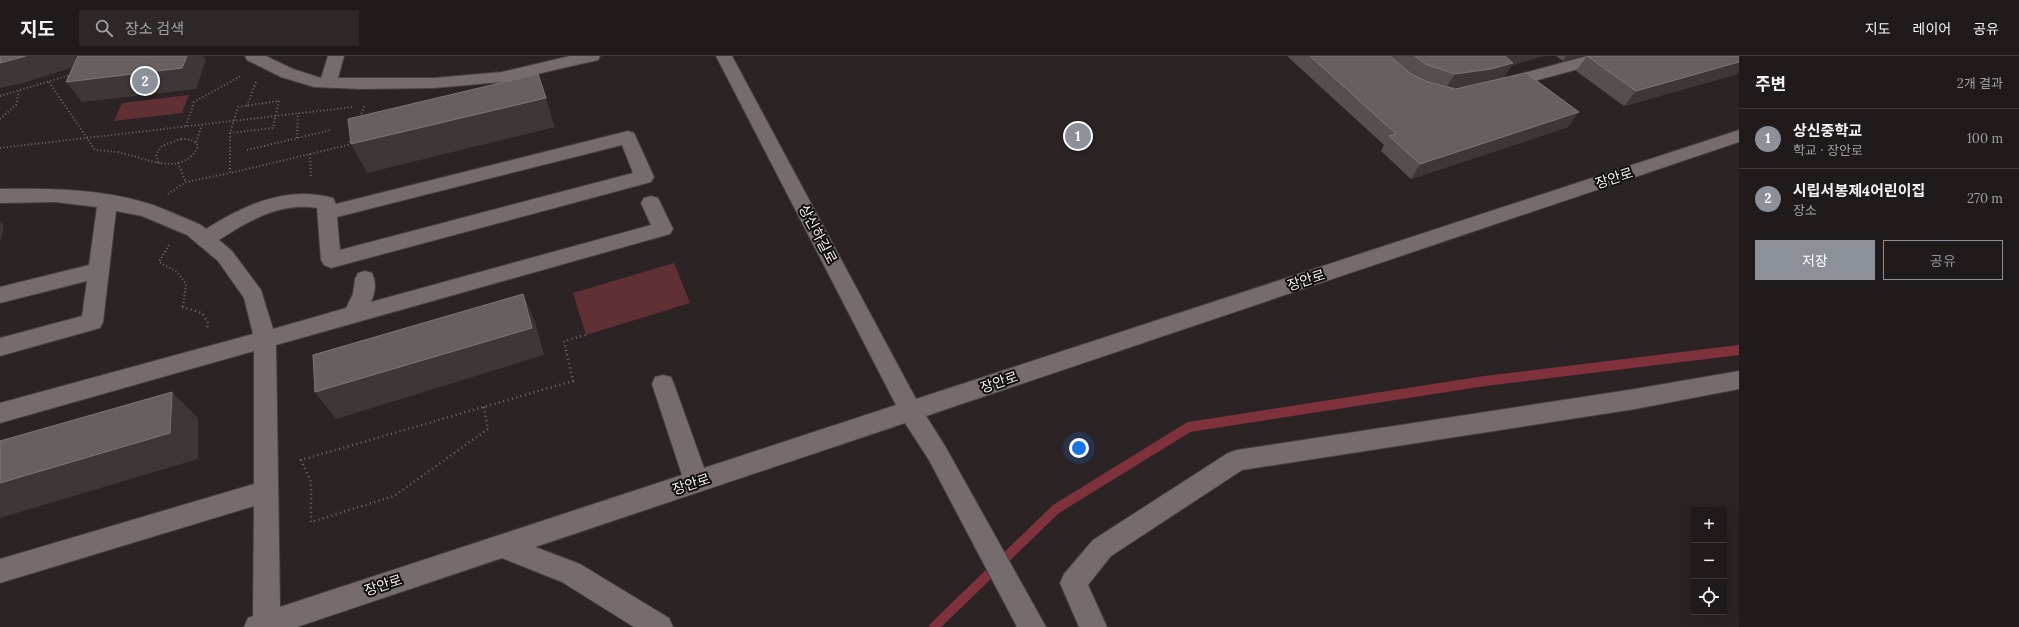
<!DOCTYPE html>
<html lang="ko">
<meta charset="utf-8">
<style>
:root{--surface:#201a1b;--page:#2d2728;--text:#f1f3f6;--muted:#a2a1a3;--line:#3d383a;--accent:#8c9099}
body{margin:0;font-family:Lora,"Noto Sans KR",serif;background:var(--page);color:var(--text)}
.controls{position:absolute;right:12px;bottom:12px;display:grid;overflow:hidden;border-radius:0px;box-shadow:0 4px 16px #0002}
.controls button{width:36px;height:36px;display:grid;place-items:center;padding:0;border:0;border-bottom:1px solid var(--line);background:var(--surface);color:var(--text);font:20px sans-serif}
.you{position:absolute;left:1079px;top:392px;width:14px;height:14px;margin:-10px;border:3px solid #fff;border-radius:50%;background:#1a73e8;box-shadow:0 0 0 6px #1a73e833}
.badge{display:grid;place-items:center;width:26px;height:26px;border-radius:50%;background:var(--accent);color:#fff;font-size:13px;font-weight:700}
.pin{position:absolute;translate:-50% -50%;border:2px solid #fff;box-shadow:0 1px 4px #0006}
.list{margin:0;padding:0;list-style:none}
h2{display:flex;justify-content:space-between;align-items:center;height:52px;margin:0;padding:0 16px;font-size:17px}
h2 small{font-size:13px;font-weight:400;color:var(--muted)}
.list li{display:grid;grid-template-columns:26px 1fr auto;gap:12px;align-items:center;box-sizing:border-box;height:60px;padding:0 16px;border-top:1px solid var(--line)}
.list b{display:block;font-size:15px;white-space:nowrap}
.list p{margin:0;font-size:13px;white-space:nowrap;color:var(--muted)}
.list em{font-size:13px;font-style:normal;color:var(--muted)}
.actions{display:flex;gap:8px;padding:12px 16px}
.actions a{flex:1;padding:9px 0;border:1px solid var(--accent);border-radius:0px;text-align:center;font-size:14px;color:var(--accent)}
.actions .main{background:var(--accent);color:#fff}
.icon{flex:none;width:22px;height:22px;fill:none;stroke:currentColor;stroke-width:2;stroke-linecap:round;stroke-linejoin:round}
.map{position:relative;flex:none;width:1739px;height:571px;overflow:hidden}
header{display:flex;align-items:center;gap:24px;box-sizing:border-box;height:56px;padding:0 20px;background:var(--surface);border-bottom:1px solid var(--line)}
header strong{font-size:19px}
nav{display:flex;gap:22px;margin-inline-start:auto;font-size:14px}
.search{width:280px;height:36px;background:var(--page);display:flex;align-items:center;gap:10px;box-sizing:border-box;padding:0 14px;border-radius:0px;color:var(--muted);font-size:15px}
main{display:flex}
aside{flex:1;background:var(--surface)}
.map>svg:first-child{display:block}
.green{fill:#613035}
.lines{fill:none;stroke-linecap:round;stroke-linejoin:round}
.stream{stroke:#7f323b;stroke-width:10}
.minor-casing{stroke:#463f3f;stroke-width:2}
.path-far1{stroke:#726b6b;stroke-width:2;stroke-dasharray:1 2.5;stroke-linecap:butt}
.path{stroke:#726b6b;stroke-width:2.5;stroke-dasharray:1 3.5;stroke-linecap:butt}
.minor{fill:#766c6d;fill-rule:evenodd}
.wall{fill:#574e4f;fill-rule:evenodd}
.shaded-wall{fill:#3e3637}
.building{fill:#686060;stroke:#7e7677}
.labels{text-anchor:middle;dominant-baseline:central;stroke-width:4;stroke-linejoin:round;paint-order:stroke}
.street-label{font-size:14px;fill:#f5f0f0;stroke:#110e0e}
</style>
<header>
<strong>지도</strong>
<div class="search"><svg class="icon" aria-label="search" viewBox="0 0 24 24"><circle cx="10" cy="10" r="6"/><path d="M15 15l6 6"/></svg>장소 검색</div>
<nav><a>지도</a><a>레이어</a><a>공유</a></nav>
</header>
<main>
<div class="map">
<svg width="1739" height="571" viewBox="0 0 1739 571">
<rect width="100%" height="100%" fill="#2b2324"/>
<g class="green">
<polygon points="189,39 182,57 114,65 122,47"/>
<polygon points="674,207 690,247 586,279 573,237"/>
</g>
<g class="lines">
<polyline class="stream" points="934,571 1056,453 1189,371 1485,325 1739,294"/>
<g class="minor-casing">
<g id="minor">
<polygon points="245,0 266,0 293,13 321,22 328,0 344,0 338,22 434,22 502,16 570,0 600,0 598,4 502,26 434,32 361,33 314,31 281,21 247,4"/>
<path d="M716,0H732L916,343L1739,74V86L926,360L945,390L1046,571H1017L929,404L905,367L535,491L580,508L669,562L673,571H634L562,526L502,502L297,571H244L248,562L253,560L254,450L0,527V503L254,428V295L0,367V347L253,278L244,242L218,205L187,179L142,160L116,155L103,266L100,272L0,300V282L82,260L87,225L0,247V231L89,209L97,151L55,146L0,147V133C49,132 106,133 153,149C169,155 185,162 201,169L206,173C244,149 287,129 333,142L336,148L628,75L634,77L654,121L651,126L331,212L324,209L321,204L317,152C280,146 248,165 219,184L232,195L261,234L273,273L346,252L353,238L355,223L358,217L365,215L372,217C377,227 375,237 371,246L651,169L641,147L644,142L651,140L658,142L673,173L670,178L663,180L276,289L280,551L682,419L652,328L655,321L663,319L671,321L674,328L704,412L896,349ZM622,89L633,117L340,194L337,161Z"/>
<polygon points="1587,0 1614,0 1612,4 1504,33 1498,32 1495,28 1498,24"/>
<polygon points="1739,315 1739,333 1635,353 1242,414 1111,500 1088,529 1107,571 1079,571 1060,527 1064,518 1093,484 1228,397 1237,394 1635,333"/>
</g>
</g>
<g class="path-far1">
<polyline points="49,26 95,94 118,96 162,108"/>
<polyline points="0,40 70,19"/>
<polygon points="279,45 273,72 230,77 238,51"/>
<polyline points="247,50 256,26"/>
<polyline points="360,61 365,49"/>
<polyline points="0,63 16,49 19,35"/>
<polyline points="186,70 194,46 241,20"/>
<polyline points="230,77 230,117 348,89 351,83"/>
<polyline points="297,82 298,57"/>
<path d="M181,83C188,83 194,83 198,90C192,106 174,111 158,106L156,98L162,90Z"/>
<polyline points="196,86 202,69"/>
<polyline points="0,92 353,51"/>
<polyline points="247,94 331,74"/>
<polyline points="310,98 311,122"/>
<polyline points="178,107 186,126"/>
<polyline points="168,138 186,126 230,117"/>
<polyline points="169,189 159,206 177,216 186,228 183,252"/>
</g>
<g class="path">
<polyline points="182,251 202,257 208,267 207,275"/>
<polyline points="484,351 488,373 394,440 311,466 311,426 301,404 573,325 564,285 586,279"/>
</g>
<use href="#minor" class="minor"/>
</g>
<g class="wall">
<path d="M1287,0H1543L1512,9L1504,21L1568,71L1411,123L1381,95L1384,89ZM1471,29L1455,33L1452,32L1458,31Z"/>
<polygon points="1556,0 1581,0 1563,5"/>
<polygon points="1587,0 1737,18 1624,50 1576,15"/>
</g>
<g class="shaded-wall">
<polygon points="26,0 101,0 103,2 23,27 0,32 0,7"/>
<polygon points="187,0 203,0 206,4 196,33 82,46 66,26"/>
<polygon points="1502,0 1543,0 1512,9 1504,21 1482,28 1446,32 1455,18"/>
<polygon points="1566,0 1581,0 1563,5"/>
<polygon points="1739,6 1739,16 1737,18 1624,50 1636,35"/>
<polygon points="546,42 555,71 367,117 351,88"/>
<polygon points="1579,56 1568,71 1411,123 1420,108"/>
<polygon points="0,166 4,170 0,186"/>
<polygon points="523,238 535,266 544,299 336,363 315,336"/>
<polygon points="172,336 198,362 198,403 0,462 0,427"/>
</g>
<g class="building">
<polygon points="0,0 26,0 0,7"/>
<polygon points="78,0 187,0 182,12 66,26"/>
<polygon points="1310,0 1390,0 1411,18 1428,26 1455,33 1526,17 1579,56 1420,108 1389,80 1396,78"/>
<polygon points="1415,0 1505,0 1513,7 1491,13 1455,18 1425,8"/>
<polygon points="1587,0 1739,0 1739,6 1636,35"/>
<polygon points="538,18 546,42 351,88 348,63"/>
<polygon points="523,238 532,272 315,336 313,299"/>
<polygon points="172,336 170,377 0,427 0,385"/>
</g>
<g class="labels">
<g class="street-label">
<text transform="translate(1614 122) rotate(-18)">장안로</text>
<text transform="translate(818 178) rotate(62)">상신하길로</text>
<text transform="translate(1306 224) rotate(-18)">장안로</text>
<text transform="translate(999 326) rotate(-19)">장안로</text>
<text transform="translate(691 428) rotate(-18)">장안로</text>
<text transform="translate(383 529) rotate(-18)">장안로</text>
</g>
</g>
</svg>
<div class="controls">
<button>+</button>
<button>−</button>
<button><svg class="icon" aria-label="locate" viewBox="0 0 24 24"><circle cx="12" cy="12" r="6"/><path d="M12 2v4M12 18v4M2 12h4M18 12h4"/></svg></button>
</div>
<div class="you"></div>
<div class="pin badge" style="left:1078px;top:80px">1</div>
<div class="pin badge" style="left:145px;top:25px">2</div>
</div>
<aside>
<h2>주변<small>2개 결과</small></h2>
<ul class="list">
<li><span class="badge">1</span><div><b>상신중학교</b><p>학교 · 장안로</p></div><em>100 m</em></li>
<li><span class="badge">2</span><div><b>시립서봉제4어린이집</b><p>장소</p></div><em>270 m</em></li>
</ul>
<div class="actions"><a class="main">저장</a><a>공유</a></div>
</aside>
</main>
